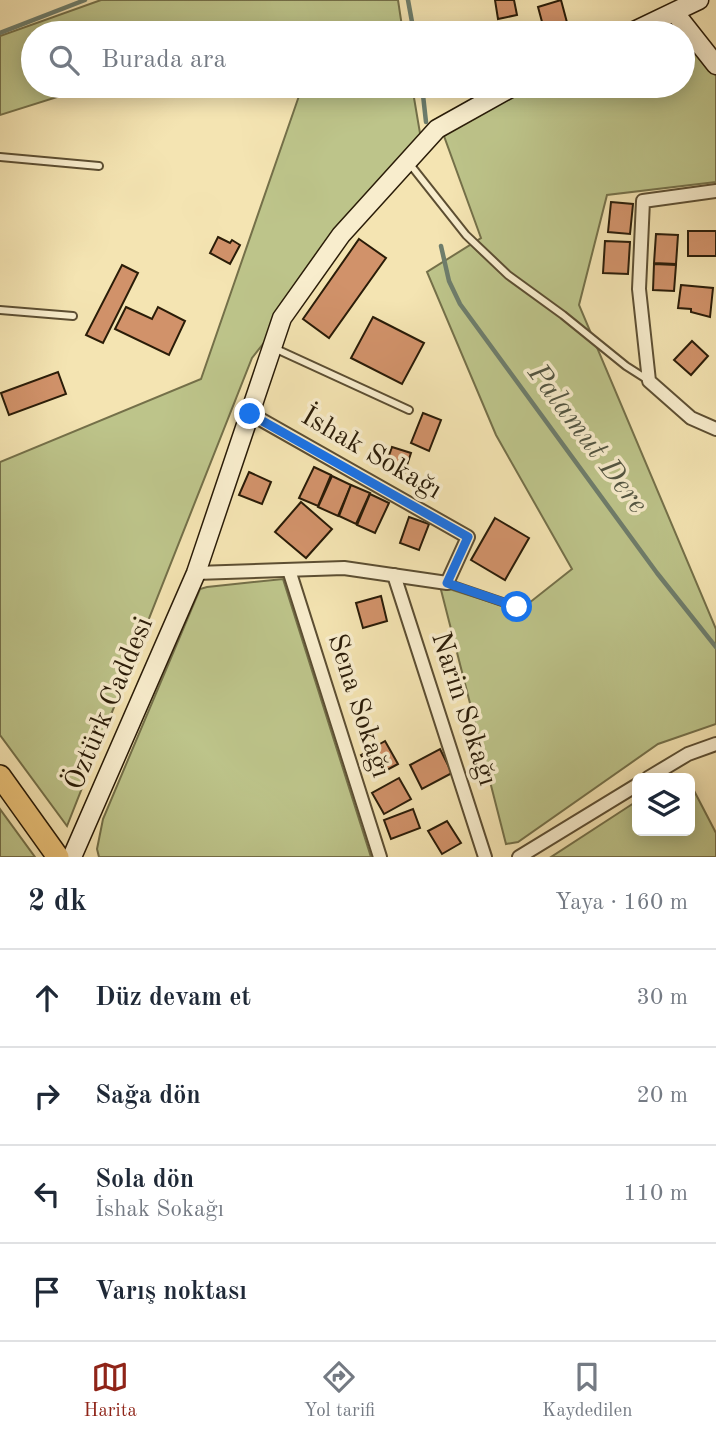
<!DOCTYPE html>
<html lang="tr">
<meta charset="utf-8">
<style>
:root{--surface:#fff;--page:#f6f6f7;--text:#1f2937;--muted:#747a83;--line:#e0e1e3;--accent:#8f2418}
body{margin:0;font-family:"Old Standard TT",serif;background:var(--page);color:var(--text)}
.controls{position:absolute;right:21px;bottom:21px;display:grid;overflow:hidden;border-radius:10px;box-shadow:0 4px 18px #0003}
.controls button{width:63px;height:63px;display:grid;place-items:center;padding:0;border:0;border-bottom:2px solid var(--line);background:var(--surface);color:var(--text);font:35px sans-serif}
.stop{position:absolute;width:21px;height:21px;margin:-16px;border:5px solid #1a73e8;border-radius:50%;background:#fff}
.stop.end{background:#1a73e8;border-color:#fff;box-shadow:0 2px 7px #0008}
.list{margin:0;padding:0;list-style:none}
h2{display:flex;justify-content:space-between;align-items:center;height:91px;margin:0;padding:0 28px;font-size:30px}
h2 small{font-size:23px;font-weight:400;color:var(--muted)}
.list li{display:grid;grid-template-columns:46px 1fr auto;gap:21px;align-items:center;box-sizing:border-box;height:98px;padding:0 28px;border-top:2px solid var(--line)}
.list b{display:block;font-size:26px;white-space:nowrap}
.list p{margin:0;font-size:23px;white-space:nowrap;color:var(--muted)}
.list em{font-size:23px;font-style:normal;color:var(--muted)}
.icon{flex:none;width:38px;height:38px;fill:none;stroke:currentColor;stroke-width:2;stroke-linecap:round;stroke-linejoin:round}
.map{position:relative;flex:none;width:716px;height:857px;overflow:hidden}
.search{position:absolute;background:var(--surface);box-shadow:0 4px 18px #0003;left:21px;right:21px;top:21px;height:77px;display:flex;align-items:center;gap:18px;box-sizing:border-box;padding:0 24px;border-radius:38px;color:var(--muted);font-size:26px}
.sheet{height:483px;background:var(--surface)}
nav{display:flex;justify-content:space-around;align-items:center;box-sizing:border-box;height:98px;border-top:2px solid var(--line);background:var(--surface);font-size:19px;color:var(--muted)}
nav a{display:grid;justify-items:center;gap:4px}
nav .on{color:var(--accent)}
.map>svg:first-child{display:block}
.green{fill:#bdc48a;stroke:#747049;stroke-width:2}
.lines{fill:none;stroke-linecap:round;stroke-linejoin:round}
.stream{stroke:#6e7d6c;stroke-width:4.5}
.building{fill:#d1926a;stroke:#2a1c08;stroke-width:2}
.lane-casing{stroke:#5c4e32;stroke-width:10}
.street-casing{stroke:#5c4e32;stroke-width:16}
.secondary-casing{stroke:#2a1c08;stroke-width:21}
.primary-casing{stroke:#2a1c08;stroke-width:24}
.lane{stroke:#f8edcd;stroke-width:6}
.street{stroke:#f8edcd;stroke-width:12}
.secondary{stroke:#f8edcd;stroke-width:18}
.primary{stroke:#eac279;stroke-width:21}
.route{stroke:#1a73e8;stroke-width:9}
.labels{text-anchor:middle;dominant-baseline:central;stroke-width:7;stroke-linejoin:round;paint-order:stroke}
.street-label{font-size:28px;fill:#2a1c08;stroke:#f8edcd}
.water-label{font-size:30px;font-style:italic;fill:#525542;stroke:#f8edcd}
</style>
<div class="map">
<svg width="716" height="857" viewBox="0 0 716 857">
<rect width="100%" height="100%" fill="#f4e4b2"/>
<filter id="stains"><feTurbulence type="fractalNoise" baseFrequency=".00286" numOctaves="4"/><feColorMatrix values="0 0 0 0 .2 0 0 0 0 .09 0 0 0 0 .02 0 0 0 .5 -.17"/></filter>
<radialGradient id="worn" r=".72"><stop offset=".6" stop-color="#630" stop-opacity="0"/><stop offset="1" stop-color="#630" stop-opacity=".3"/></radialGradient>
<g class="green">
<polygon points="101,0 398,0 403,33 33,33 33,86 92,86 0,115 0,36"/>
<polygon points="683,33 716,55 716,182 607,195 579,305 716,629 716,724 658,744 518,842 506,844 440,586 519,611 572,569 496,435 427,272 481,238 444,136 483,101 527,86 683,86"/>
<polygon points="295,86 412,86 421,139 408,161 252,358 67,826 0,735 0,462 201,379 300,93"/>
<polygon points="283,579 371,857 99,857 97,849 103,819 200,589 207,587"/>
<polygon points="690,783 716,833 716,857 551,857 637,801 637,831 690,831"/>
<polygon points="0,809 35,857 0,857"/>
</g>
<g class="lines">
<g class="stream">
<polyline points="408,0 414,33"/>
<polyline points="0,33 85,0"/>
<polyline points="422,86 426,122"/>
<polyline points="441,246 449,281 460,304 657,573 716,647"/>
</g>
</g>
<g class="building">
<polygon points="495,0 514,0 517,15 498,19"/>
<polygon points="561,0 569,30 545,33 538,7"/>
<polygon points="611,202 633,204 630,234 608,232"/>
<rect x="688" y="231" width="28" height="25"/>
<polygon points="656,234 678,235 676,264 654,263"/>
<polygon points="218,237 230,243 232,240 240,245 230,264 210,253"/>
<polygon points="359,239 386,258 329,338 303,319"/>
<polygon points="605,241 630,242 628,274 603,273"/>
<polygon points="654,264 676,265 674,291 653,290"/>
<polygon points="122,265 138,273 103,343 86,335"/>
<polygon points="681,285 713,288 710,317 691,312 691,309 678,308"/>
<polygon points="126,307 152,319 158,307 185,321 169,355 115,329"/>
<polygon points="373,317 424,343 402,384 351,358"/>
<polygon points="692,341 708,356 691,375 674,360"/>
<polygon points="58,372 66,394 9,415 1,393"/>
<polygon points="423,413 441,420 429,451 411,443"/>
<polygon points="392,447 411,453 403,477 384,470"/>
<polygon points="314,467 331,475 318,506 299,498"/>
<polygon points="249,472 271,482 262,504 239,495"/>
<polygon points="332,476 351,485 338,516 318,507"/>
<polygon points="351,485 370,493 356,524 339,516"/>
<polygon points="370,494 389,503 375,533 357,525"/>
<polygon points="301,502 332,529 306,558 275,532"/>
<polygon points="409,517 429,524 419,550 400,543"/>
<polygon points="495,518 529,538 505,580 471,560"/>
<polygon points="381,596 387,621 363,628 356,603"/>
<polygon points="385,741 398,764 374,777 361,755"/>
<polygon points="440,749 452,773 422,789 410,765"/>
<polygon points="399,778 411,799 384,814 372,793"/>
<polygon points="413,809 420,828 391,839 384,820"/>
<polygon points="447,821 461,843 442,854 428,831"/>
</g>
<g class="lines">
<g class="lane-casing">
<g id="lane">
<polyline points="0,157 99,166"/>
<polyline points="409,163 466,235 508,275 563,315 626,366 648,380"/>
<polyline points="0,310 73,316"/>
<polyline points="274,348 409,410"/>
<polyline points="447,583 517,607"/>
</g>
</g>
<g class="street-casing">
<g id="street">
<polyline points="716,191 643,201 639,289 649,381 691,418 716,429"/>
<polyline points="289,570 380,857"/>
<polyline points="196,573 344,568 447,583 468,537 251,414"/>
<polyline points="394,575 485,857"/>
<polyline points="648,778 688,754 716,744"/>
<polyline points="519,857 637,785"/>
</g>
</g>
<g class="secondary-casing">
<g id="secondary">
<polyline points="675,13 716,65"/>
<polyline points="630,33 699,0"/>
<polyline points="72,857 196,573 282,318 341,235 437,129 514,86"/>
</g>
</g>
<g class="primary-casing">
<polyline id="primary" points="0,776 58,857"/>
</g>
<use href="#lane" class="lane"/>
<use href="#street" class="street"/>
<use href="#secondary" class="secondary"/>
<use href="#primary" class="primary"/>
</g>
<g class="lines">
<polyline class="route" points="250,414 468,537 447,583 517,607"/>
</g>
<g class="labels">
<g class="street-label">
<text transform="translate(371 454) rotate(30)">İshak Sokağı</text>
<text transform="translate(110 704) rotate(-67)">Öztürk Caddesi</text>
<text transform="translate(358 706) rotate(72)">Sena Sokağı</text>
<text transform="translate(463 709) rotate(72)">Narin Sokağı</text>
</g>
<g class="water-label">
<text transform="translate(587 439) rotate(53)">Palamut Dere</text>
</g>
</g>
<rect width="100%" height="100%" filter="url(#stains)"/>
<rect width="100%" height="100%" fill="url(#worn)"/>
</svg>
<div class="controls">
<button><svg class="icon" aria-label="layers" viewBox="0 0 24 24"><path d="M12 4l9 5-9 5-9-5zM3 14l9 5 9-5"/></svg></button>
</div>
<div class="stop" style="left:517px;top:607px"></div>
<div class="stop end" style="left:250px;top:414px"></div>
<div class="search"><svg class="icon" aria-label="search" viewBox="0 0 24 24"><circle cx="10" cy="10" r="6"/><path d="M15 15l6 6"/></svg>Burada ara</div>
</div>
<section class="sheet">
<h2>2 dk<small>Yaya · 160 m</small></h2>
<ul class="list">
<li><svg class="icon" aria-label="ahead" viewBox="0 0 24 24"><path d="M12 20V5M6 11l6-6 6 6"/></svg><div><b>Düz devam et</b></div><em>30 m</em></li>
<li><svg class="icon" aria-label="right" viewBox="0 0 24 24"><path d="M7 20v-9h11M14 6l5 5-5 5"/></svg><div><b>Sağa dön</b></div><em>20 m</em></li>
<li><svg class="icon" aria-label="left" viewBox="0 0 24 24"><path d="M17 20v-9H6M10 6l-5 5 5 5"/></svg><div><b>Sola dön</b><p>İshak Sokağı</p></div><em>110 m</em></li>
<li><svg class="icon" aria-label="arrive" viewBox="0 0 24 24"><path d="M6 21V4h12l-3 4 3 4H6"/></svg><div><b>Varış noktası</b></div></li>
</ul>
</section>
<nav>
<a class="on"><svg class="icon" aria-label="map" viewBox="0 0 24 24"><path d="M3 6l6-2 6 2 6-2v14l-6 2-6-2-6 2zM9 4v14M15 6v14"/></svg>Harita</a>
<a><svg class="icon" aria-label="directions" viewBox="0 0 24 24"><path d="M12 3l9 9-9 9-9-9zM9 14v-3h6M13 9l2 2-2 2"/></svg>Yol tarifi</a>
<a><svg class="icon" aria-label="saved" viewBox="0 0 24 24"><path d="M7 4h10v16l-5-4-5 4z"/></svg>Kaydedilen</a>
</nav>
